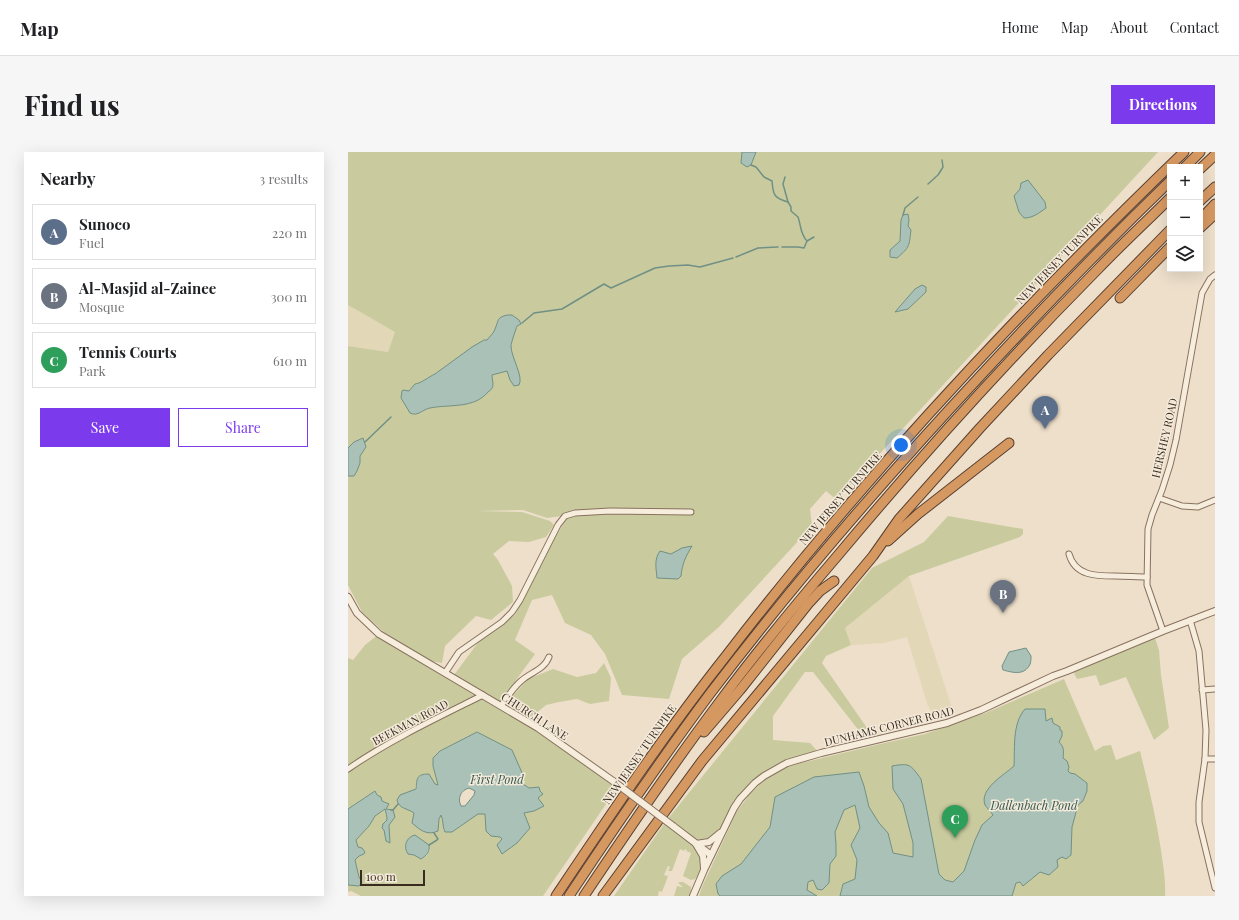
<!DOCTYPE html>
<meta charset="utf-8">
<style>
:root{--surface:#fff;--page:#f6f6f6;--text:#202124;--muted:#757577;--line:#e0e0e0;--accent:#7c3aed}
body{margin:0;font-family:"Playfair Display",serif;background:var(--page);color:var(--text)}
.controls{position:absolute;right:12px;top:12px;display:grid;overflow:hidden;border-radius:0px;box-shadow:0 4px 16px #0002}
.controls button{width:36px;height:36px;display:grid;place-items:center;padding:0;border:0;border-bottom:1px solid var(--line);background:var(--surface);color:var(--text);font:20px sans-serif}
.scale{position:absolute;left:12px;bottom:10px;width:65px;box-sizing:border-box;padding-left:4px;border:2px solid #3a2b21;border-top:0;font-size:11px;line-height:14px;white-space:nowrap;color:#3a2b21;-webkit-text-stroke:3px #f4ead9;paint-order:stroke}
.you{position:absolute;left:553px;top:293px;width:14px;height:14px;margin:-10px;border:3px solid #fff;border-radius:50%;background:#1a73e8;box-shadow:0 0 0 6px #1a73e833}
.badge{display:grid;place-items:center;width:26px;height:26px;border-radius:50%;background:var(--accent);color:#fff;font-size:13px;font-weight:700}
.pin{position:absolute;translate:-50% -33px;filter:drop-shadow(0 1px 2px #0008)}
.pin::after{content:'';position:absolute;top:21px;width:14px;height:12px;background:inherit;clip-path:polygon(0 0,100% 0,50% 100%)}
.list{margin:0;padding:0;list-style:none}
h2{display:flex;justify-content:space-between;align-items:center;height:52px;margin:0;padding:0 16px;font-size:17px}
h2 small{font-size:13px;font-weight:400;color:var(--muted)}
.list li{display:grid;grid-template-columns:26px 1fr auto;gap:12px;align-items:center;box-sizing:border-box;height:56px;margin:0 8px 8px;padding:0 8px;border:1px solid var(--line);border-radius:0px}
.list b{display:block;font-size:15px;white-space:nowrap}
.list p{margin:0;font-size:13px;white-space:nowrap;color:var(--muted)}
.list em{font-size:13px;font-style:normal;color:var(--muted)}
.actions{display:flex;gap:8px;padding:12px 16px}
.actions a{flex:1;padding:9px 0;border:1px solid var(--accent);border-radius:0px;text-align:center;font-size:14px;color:var(--accent)}
.actions .main{background:var(--accent);color:#fff}
.icon{flex:none;width:22px;height:22px;fill:none;stroke:currentColor;stroke-width:2;stroke-linecap:round;stroke-linejoin:round}
.map{position:relative;flex:none;width:867px;height:744px;overflow:hidden;border-radius:0px}
header{display:flex;align-items:center;gap:24px;box-sizing:border-box;height:56px;padding:0 20px;background:var(--surface);border-bottom:1px solid var(--line)}
header strong{font-size:19px}
nav{display:flex;gap:22px;margin-inline-start:auto;font-size:14px}
.intro{display:flex;align-items:center;justify-content:space-between;box-sizing:border-box;height:96px;padding:0 24px}
h1{margin:0;font-size:28px}
.button{padding:10px 18px;border-radius:0px;background:var(--accent);color:#fff;font-size:14px;font-weight:700}
main{display:flex;gap:24px;padding:0 24px}
aside{flex:1;background:var(--surface);border-radius:0px;box-shadow:0 4px 16px #0002}
.map>svg:first-child{display:block}
.farmland{fill:#e2d7b7}
.green{fill:#c9cb9e;fill-rule:evenodd}
.water{fill:#aac1b8;stroke:#719085;fill-rule:evenodd}
.lines{fill:none;stroke-linecap:round;stroke-linejoin:round}
.stream{stroke:#719085;stroke-width:1.5}
.minor-casing{stroke:#88715f;stroke-width:7}
.tertiary-casing{stroke:#88715f;stroke-width:8}
.motorway-casing{stroke:#574032;stroke-width:11}
.minor{stroke:#f7eddd;stroke-width:5}
.tertiary{stroke:#f7eddd;stroke-width:6}
.motorway{stroke:#d69861;stroke-width:9}
.tertiary-bridge-casing{stroke:#88715f;stroke-width:8;stroke-linecap:butt}
.tertiary-bridge{stroke:#f7eddd;stroke-width:6}
.labels{text-anchor:middle;dominant-baseline:central;stroke-width:3;stroke-linejoin:round;paint-order:stroke}
.street-label{font-size:11px;fill:#3a2b21;stroke:#f4ead9}
.water-label{font-size:12px;font-style:italic;fill:#325852;stroke:#f4ead9}
</style>
<header>
<strong>Map</strong>
<nav><a>Home</a><a>Map</a><a>About</a><a>Contact</a></nav>
</header>
<div class="intro"><h1>Find us</h1><a class="button">Directions</a></div>
<main>
<aside>
<h2>Nearby<small>3 results</small></h2>
<ul class="list">
<li><span class="badge" style="background:#5c6f8a">A</span><div><b>Sunoco</b><p>Fuel</p></div><em>220 m</em></li>
<li><span class="badge" style="background:#6b7280">B</span><div><b>Al-Masjid al-Zainee</b><p>Mosque</p></div><em>300 m</em></li>
<li><span class="badge" style="background:#2e9e5b">C</span><div><b>Tennis Courts</b><p>Park</p></div><em>610 m</em></li>
</ul>
<div class="actions"><a class="main">Save</a><a>Share</a></div>
</aside>
<div class="map">
<svg width="867" height="744" viewBox="0 0 867 744">
<rect width="100%" height="100%" fill="#eddfca"/>
<g class="farmland">
<polygon points="0,153 47,180 40,200 0,194"/>
<polygon points="561,424 605,559 585,564 579,551 559,485 536,491 503,493 497,476"/>
</g>
<g class="green">
<polygon points="0,0 810,0 489,348 478,339 462,357 464,374 371,475 334,507 321,547 274,543 257,502 243,483 217,471 204,443 184,448 167,488 187,502 152,550 106,523 135,484 167,463 198,400 221,363 199,366 175,358 129,359 174,360 202,369 206,373 198,385 181,390 161,389 145,402 150,408 164,434 165,450 143,468 128,464 97,494 94,511 82,509 37,481 14,460 0,433 0,194 40,200 47,180 0,153"/>
<path d="M600,364L675,377V382L672,385L561,424L497,476L503,493L478,504L474,511L519,576L512,580L465,520H457L425,564V588L462,591L472,602L451,607L407,631L375,676L365,686L356,689L352,688L348,692L329,681C340,691 351,693 353,709C354,716 351,722 347,727L343,728L335,724L343,701L338,699L339,698L337,697L336,699L332,697L324,719H320L322,715L320,714L316,723L320,724L314,740L311,739L310,744H266L318,669L524,416L576,390Z"/>
<path d="M31,482L190,576L265,629L267,639L195,744H13L3,739L0,740V733L11,734V725L7,708L11,704L16,702L10,695L8,688L21,674L27,664L38,657V650L33,649L27,639L0,657V506L5,508L17,493ZM129,580L169,691L154,687L152,685L143,684L137,662H130L104,680L95,678V667L93,663L91,667L65,665L66,661L63,658L69,627L75,622L81,623L87,632L90,633L85,614L92,599ZM67,683L82,698L79,703L74,707L66,702H60C57,697 58,693 60,688Z"/>
<polygon points="806,483 811,498 813,523 821,576 806,588 778,525 752,534 748,523 729,527 724,517"/>
<polygon points="256,511 263,526 261,549 242,552 229,547 211,550 198,553 181,567 157,553 180,527 205,517 229,525 248,521"/>
<path d="M716,527L747,599L755,594L763,593L768,608L792,599C800,632 808,665 813,698C815,713 818,729 817,744H351L354,735L389,659L402,642L419,626L441,614L528,593L577,582L635,562Z"/>
<polygon points="332,730 335,730 343,735 343,739 341,744 326,744 329,734 333,735 335,735 330,731"/>
</g>
<g class="water">
<polygon points="394,0 408,0 403,13 399,15 393,11"/>
<path d="M680,28L697,50L698,56C691,61 685,66 676,66L671,60L666,44L672,37L673,31Z"/>
<path d="M560,62L561,68L560,74L563,78C561,94 562,95 549,106L542,105V98L552,89L553,68L555,63Z"/>
<polygon points="574,133 578,135 578,140 560,157 547,160 567,137"/>
<path d="M159,163H164L171,168L173,172L169,174C168,177 163,191 163,194C163,205 176,225 171,233L166,234L162,228L159,219L144,223C144,226 145,230 145,232C145,236 143,238 140,240C126,257 102,252 82,256C75,257 70,265 62,261L53,246L54,239L55,238L61,239L67,232C74,231 80,225 87,222L124,195L136,188H139C142,184 146,181 147,177C151,168 148,166 159,163Z"/>
<polygon points="15,286 18,295 12,304 12,311 9,319 6,324 0,324 0,296 6,290"/>
<path d="M344,394C338,404 334,412 333,424L330,427L309,426C308,416 306,407 312,399L323,402L334,396Z"/>
<path d="M678,496L683,504C683,507 683,512 681,514C675,524 663,520 655,518L654,514L661,500Z"/>
<path d="M677,557H697L698,569L704,566L705,571L712,575V578L714,579V584L711,590C716,595 716,599 715,606L719,609L721,615L720,619L722,621L727,622L739,631V639L735,649L730,653L724,675L723,703L718,707L714,705L709,708L710,715L701,723L692,720L675,734L672,730L668,731L664,744H492L495,732L507,727L509,708L503,693L512,676L507,653L496,658L487,680L488,692V704L482,712L481,731L474,738L469,737L465,728L460,730L459,738L469,744H372L370,742L368,732L374,724L393,712L422,675L427,645L466,625L511,620L516,634L521,655L531,671L540,681L545,701L565,705V691L555,652L545,637L544,614C562,611 562,612 573,627L591,722L597,728L605,730L616,719L627,688L634,673L645,663C643,660 639,656 637,653C631,637 656,623 666,614C667,596 664,572 677,557Z"/>
<path d="M129,580L164,598L175,623V632L181,636L191,635L192,639L195,642L190,646L196,654L186,659L176,661L182,676L169,691L154,702L149,693L154,687L152,685L143,684L138,679L137,662H130L104,680H97C94,675 96,669 93,663L91,667L90,679C79,684 72,678 64,671L66,661C59,656 51,657 49,648L52,643L68,637C69,627 68,622 81,622L87,632L90,633L85,614V606L92,599ZM121,636L127,639L126,643L117,654H113C109,646 113,638 121,636Z"/>
<path d="M27,639L29,643L33,645L34,649L41,652L38,657L45,658L47,665L41,673L42,691L38,689L36,678L34,676L35,672L39,668C39,664 38,661 37,657L27,664L21,674L8,688L10,695L14,696L17,700L16,702L11,704L7,708L11,725L14,730L11,734L0,733V657Z"/>
<path d="M67,683L81,693C82,700 79,703 73,707L66,703L60,702C55,695 58,685 67,683Z"/>
</g>
<g class="lines">
<g class="stream">
<path d="M403,13L408,15L416,25L424,29C425,43 426,46 440,50L443,55V59L450,65C453,73 452,82 459,89L466,85"/>
<polyline points="437,25 435,32 440,50"/>
<polyline points="580,32 590,23 595,15 594,8"/>
<polyline points="555,63 557,56 570,45"/>
<polyline points="434,95 450,95 456,96 459,89"/>
<polyline points="388,105 410,96 430,95"/>
<polyline points="174,171 186,161 214,157 256,132 263,136 307,116 321,114 340,113 352,115 385,106"/>
<polyline points="17,290 43,265"/>
<polyline points="43,658 45,658 50,652"/>
<polyline points="81,693 89,688 90,687 86,681"/>
</g>
<g class="minor-casing">
<g id="minor">
<polyline points="811,346 834,354 850,355 867,348"/>
<path d="M721,402C727,424 748,424 767,424C778,424 789,425 799,425"/>
<polyline points="842,468 851,499 858,578 857,607 851,650 851,670 867,736"/>
<polyline points="815,479 799,433 800,377 804,363 814,338 822,313 828,288 854,141 862,127 867,123"/>
<polyline points="97,521 111,500 154,470 164,460 172,448 210,373 217,364 227,361 262,359 343,360"/>
<polyline points="854,538 867,537"/>
<path d="M153,554C159,545 165,536 173,529C183,520 196,518 201,505"/>
<polyline points="857,607 867,607"/>
<path d="M0,617C42,588 89,566 135,543"/>
</g>
</g>
<g class="tertiary-casing">
<g id="tertiary">
<polyline points="0,445 9,461 31,482 190,576 265,629"/>
<polyline points="325,674 363,703"/>
<polyline points="356,716 355,704 348,692 361,690 372,681"/>
<polyline points="345,744 356,718 386,656 392,647 407,631 416,624 439,611 473,601 599,571 633,558 705,524 719,519 815,479 867,459"/>
</g>
</g>
<g class="motorway-casing">
<g id="motorway">
<polyline points="837,15 852,0"/>
<polyline points="852,17 867,3"/>
<polyline points="852,49 867,35"/>
<polyline points="852,68 867,52"/>
<polyline points="852,76 867,62"/>
<polyline points="772,146 822,95"/>
<polyline points="540,389 570,362 661,291"/>
<polyline points="356,580 392,538 460,452 472,439 486,429"/>
<path d="M208,744C263,662 317,581 378,504C516,324 673,157 836,0"/>
<path d="M221,744C266,676 312,609 361,543C446,431 539,324 635,221C696,155 758,91 822,29"/>
<path d="M236,744C280,678 325,612 373,548C410,498 450,450 491,402C573,304 660,208 750,117C773,93 798,70 822,46"/>
<polyline points="255,744 354,609 525,404 551,367 632,276 700,203 822,78"/>
</g>
</g>
<use href="#minor" class="minor"/>
<use href="#tertiary" class="tertiary"/>
<use href="#motorway" class="motorway"/>
<g class="tertiary-bridge-casing">
<polyline id="tertiary-bridge" points="265,629 325,674"/>
</g>
<use href="#tertiary-bridge" class="tertiary-bridge"/>
</g>
<g class="labels">
<g class="street-label">
<text transform="translate(711 107) rotate(-46)">NEW JERSEY TURNPIKE</text>
<text transform="translate(816 286) rotate(-77)">HERSHEY ROAD</text>
<text transform="translate(492 346) rotate(-49)">NEW JERSEY TURNPIKE</text>
<text transform="translate(187 564) rotate(33)">CHURCH LANE</text>
<text transform="translate(62 570) rotate(-28)">BEEKMAN ROAD</text>
<text transform="translate(541 574) rotate(-14)">DUNHAMS CORNER ROAD</text>
<text transform="translate(291 602) rotate(-55)">NEW JERSEY TURNPIKE</text>
</g>
<g class="water-label">
<text x="149" y="627">First Pond</text>
<text x="686" y="653">Dallenbach Pond</text>
</g>
</g>
</svg>
<div class="controls">
<button>+</button>
<button>−</button>
<button><svg class="icon" aria-label="layers" viewBox="0 0 24 24"><path d="M12 4l9 5-9 5-9-5zM3 14l9 5 9-5"/></svg></button>
</div>
<div class="scale">100 m</div>
<div class="you"></div>
<div class="pin badge" style="left:697px;top:277px;background:#5c6f8a">A</div>
<div class="pin badge" style="left:655px;top:461px;background:#6b7280">B</div>
<div class="pin badge" style="left:607px;top:686px;background:#2e9e5b">C</div>
</div>
</main>
